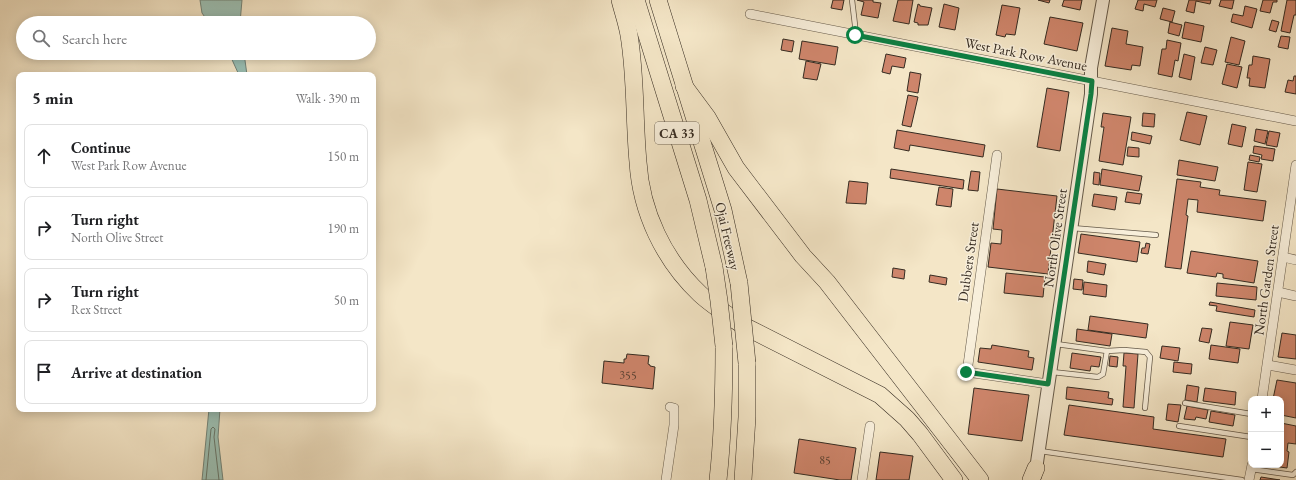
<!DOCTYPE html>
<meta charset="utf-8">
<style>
:root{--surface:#fff;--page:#f2f2f2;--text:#202124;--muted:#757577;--line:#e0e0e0}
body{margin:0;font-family:"EB Garamond",serif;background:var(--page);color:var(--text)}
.controls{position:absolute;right:12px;bottom:12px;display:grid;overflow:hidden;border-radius:8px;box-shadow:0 2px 10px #0003}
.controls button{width:36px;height:36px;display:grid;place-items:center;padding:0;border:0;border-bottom:1px solid var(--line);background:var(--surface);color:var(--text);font:20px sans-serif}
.stop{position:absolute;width:12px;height:12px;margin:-9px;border:3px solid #0b8043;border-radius:50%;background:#fff}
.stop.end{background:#0b8043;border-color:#fff;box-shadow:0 1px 4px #0008}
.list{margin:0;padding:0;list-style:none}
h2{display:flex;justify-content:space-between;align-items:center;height:52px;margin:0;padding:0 16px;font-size:17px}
h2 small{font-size:13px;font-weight:400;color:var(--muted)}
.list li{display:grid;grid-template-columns:26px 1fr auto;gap:12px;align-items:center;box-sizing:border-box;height:64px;margin:0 8px 8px;padding:0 8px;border:1px solid var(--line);border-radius:8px}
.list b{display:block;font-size:15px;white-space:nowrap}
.list p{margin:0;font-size:13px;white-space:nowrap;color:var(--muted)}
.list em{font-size:13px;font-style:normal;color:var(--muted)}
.icon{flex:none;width:22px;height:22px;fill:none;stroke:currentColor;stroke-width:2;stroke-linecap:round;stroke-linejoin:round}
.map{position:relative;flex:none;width:1296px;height:480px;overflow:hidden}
.search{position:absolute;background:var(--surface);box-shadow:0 2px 10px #0003;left:16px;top:16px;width:360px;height:44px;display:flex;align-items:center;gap:10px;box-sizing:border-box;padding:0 14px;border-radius:22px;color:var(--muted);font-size:15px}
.panel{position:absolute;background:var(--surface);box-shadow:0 2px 10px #0003;left:16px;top:72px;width:360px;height:340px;border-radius:8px}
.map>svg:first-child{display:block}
.water{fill:#9cc0b4;stroke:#738479}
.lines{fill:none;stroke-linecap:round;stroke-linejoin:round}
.shore{stroke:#68766a;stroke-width:1}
.building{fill:#ce856b;stroke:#352b21}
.service-casing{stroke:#655a4a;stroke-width:6}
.minor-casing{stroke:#655a4a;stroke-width:10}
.tertiary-casing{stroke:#655a4a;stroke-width:14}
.motorway-casing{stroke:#352b21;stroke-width:18}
.service{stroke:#f8efdb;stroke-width:4.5}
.minor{stroke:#f8efdb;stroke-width:9}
.tertiary{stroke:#f8efdb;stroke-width:12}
.motorway{stroke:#f4e6c7;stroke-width:17}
.motorway-bridge-casing{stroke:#352b21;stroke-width:18;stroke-linecap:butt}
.motorway-bridge{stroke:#f4e6c7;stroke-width:17}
.route{stroke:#0b8043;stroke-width:5}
.labels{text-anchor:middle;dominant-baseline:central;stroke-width:3;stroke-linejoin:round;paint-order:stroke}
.number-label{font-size:12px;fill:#5b4234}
.shield{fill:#f8efdb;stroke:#706659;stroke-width:1}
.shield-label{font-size:13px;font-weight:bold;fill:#352b21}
.street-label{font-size:14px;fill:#352b21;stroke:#f8efdb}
</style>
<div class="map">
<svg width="1296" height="480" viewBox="0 0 1296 480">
<rect width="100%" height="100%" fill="#f4e6c7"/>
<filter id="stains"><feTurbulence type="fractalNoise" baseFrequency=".005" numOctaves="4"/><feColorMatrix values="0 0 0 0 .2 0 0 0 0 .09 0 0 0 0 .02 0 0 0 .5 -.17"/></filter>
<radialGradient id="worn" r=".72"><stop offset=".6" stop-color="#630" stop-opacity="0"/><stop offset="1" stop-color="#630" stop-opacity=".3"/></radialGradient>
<g class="water">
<polygon points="200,0 242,0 240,23 209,23 202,13"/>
<polygon points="229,53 244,53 247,75 239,75"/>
<polygon points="209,409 220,409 218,437 223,480 202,480"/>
</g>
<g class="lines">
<polyline class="shore" points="206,480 211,429 213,427 215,429 214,437 219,480"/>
</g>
<g class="building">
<polygon points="833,0 844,0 842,10 831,8"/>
<polygon points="857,0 873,0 873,2 881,3 878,18 861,15 864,2"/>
<polygon points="898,0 913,0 909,24 893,21"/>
<polygon points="1038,0 1050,0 1049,3"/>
<polygon points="1064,0 1082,0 1080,10 1062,6"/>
<polygon points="1138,0 1157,0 1155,7 1144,4 1143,11 1135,9"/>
<polygon points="1189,0 1211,0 1210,4 1196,1 1194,13 1186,11"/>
<polygon points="1221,0 1234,0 1232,9 1219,6"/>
<polygon points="1263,0 1277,0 1277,2 1273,2 1270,13 1260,11"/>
<polygon points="1287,0 1296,0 1296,15 1294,15 1290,33 1281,31"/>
<polygon points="918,4 920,5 920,6 932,8 928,25 918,25 918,23 914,22"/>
<polygon points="944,4 959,8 955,30 939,27"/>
<polygon points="1002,5 1020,8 1015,35 1006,34 1005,37 996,35"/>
<polygon points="1245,6 1257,9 1252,28 1231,22 1233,14 1243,16"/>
<polygon points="1163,8 1175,11 1172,22 1160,19"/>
<polygon points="1050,17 1083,23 1077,51 1044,44"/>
<polygon points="1272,20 1279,22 1276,32 1269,30"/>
<polygon points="1170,22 1182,25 1179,36 1168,33"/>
<polygon points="1185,22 1204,26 1201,42 1182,38"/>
<polygon points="1112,28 1128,31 1126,44 1143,47 1140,66 1132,65 1131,70 1105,66"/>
<polygon points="1281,36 1290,37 1288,49 1278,47"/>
<polygon points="1231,37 1245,41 1239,65 1225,62"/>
<polygon points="783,39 794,41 792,52 781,50"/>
<polygon points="1167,40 1181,43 1178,61 1175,60 1172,77 1158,74 1162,49 1166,49"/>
<polygon points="802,41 838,47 835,65 799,59"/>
<polygon points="1205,47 1217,50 1213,65 1201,63"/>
<polygon points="886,54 906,58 904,68 892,66 890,74 882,72"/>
<polygon points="1184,54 1195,57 1191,80 1179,77"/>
<polygon points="1253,56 1270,59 1265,88 1249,86 1250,78 1247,78 1249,65 1252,65"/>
<polygon points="806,61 821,64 817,80 803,78"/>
<polygon points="1227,64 1242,67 1237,88 1222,84"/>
<polygon points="910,72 921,74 918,93 907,91"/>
<polygon points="1294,76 1296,76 1296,94 1285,92 1288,80 1293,81"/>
<polygon points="1047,88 1069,92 1060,151 1037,147"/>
<polygon points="908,95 918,97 911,127 902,125"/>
<polygon points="1187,112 1207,116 1200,145 1180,140"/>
<polygon points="1103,113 1131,117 1123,165 1099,161 1104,127 1101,127"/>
<polygon points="1143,113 1155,114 1154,127 1142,126"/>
<polygon points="1232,124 1246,127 1242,147 1228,144"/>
<polygon points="1256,129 1268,131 1265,144 1254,141"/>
<polygon points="897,130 985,145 983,157 910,145 909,151 894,148"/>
<polygon points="1269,131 1280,133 1277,147 1266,145"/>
<polygon points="1132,132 1152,136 1150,144 1131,140"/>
<polygon points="1254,146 1275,149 1273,161 1261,159 1262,155 1253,153"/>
<polygon points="1128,147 1139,148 1139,157 1127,156"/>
<polygon points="1250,155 1260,157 1259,162 1249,160"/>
<polygon points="1179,160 1218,167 1215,181 1177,175"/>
<polygon points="1248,162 1262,164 1257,192 1244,190"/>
<polygon points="891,169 964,180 963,189 890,178"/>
<polygon points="1102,169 1142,176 1139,191 1100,185"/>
<polygon points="971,171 980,172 978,191 968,190"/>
<polygon points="1094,172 1100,173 1099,185 1093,184"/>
<polygon points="1177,179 1201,182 1200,187 1220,190 1219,195 1266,201 1263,221 1197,212 1198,200 1188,199 1186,215 1188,216 1181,269 1165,267"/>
<polygon points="849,181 868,183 866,204 846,203"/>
<polygon points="939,187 953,189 951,207 936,205"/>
<polygon points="997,189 1057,196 1048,274 988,267 991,243 1001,244 1002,230 993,229"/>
<polygon points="1127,192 1142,194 1140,204 1125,202"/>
<polygon points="1094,194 1117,197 1115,210 1092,206"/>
<polygon points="1081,234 1140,242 1137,262 1078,253"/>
<polygon points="1146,243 1150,244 1148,254 1141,253 1142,248 1145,248"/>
<polygon points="1191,251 1258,261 1254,283 1223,278 1223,274 1217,273 1216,277 1187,273"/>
<polygon points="1088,261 1106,264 1104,275 1087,272"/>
<polygon points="893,268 905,270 904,279 892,277"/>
<polygon points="1006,273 1045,277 1043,297 1004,293"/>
<polygon points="930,275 947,278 946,285 929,282"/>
<polygon points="1074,279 1083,280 1082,290 1073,289"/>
<polygon points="1084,282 1107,285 1106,297 1083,294"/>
<polygon points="1217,283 1257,287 1256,300 1216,296"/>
<polygon points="1210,302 1255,310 1254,317 1216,311 1217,306 1209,305"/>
<polygon points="1090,316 1148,324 1146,338 1088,330"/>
<polygon points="1230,322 1253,325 1249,349 1226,346"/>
<polygon points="1202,328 1212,329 1209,343 1199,341"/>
<polygon points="1077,329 1112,334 1110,346 1076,341"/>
<polygon points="1282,333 1296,335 1296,359 1278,357"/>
<polygon points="992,345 1029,351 1028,357 1034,358 1032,370 978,362 980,348 991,349"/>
<polygon points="1211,345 1240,349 1238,363 1209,359"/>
<polygon points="1162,346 1180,348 1178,361 1160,358"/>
<polygon points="1072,353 1101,357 1099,367 1091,366 1090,371 1070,368"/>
<polygon points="1124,353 1138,354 1134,408 1123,407 1126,366 1123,366"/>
<polygon points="627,354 649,356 648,364 650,365 650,366 655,367 653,389 602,383 604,361 624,363 624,359 626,359"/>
<polygon points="1110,356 1118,357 1117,367 1109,366"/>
<polygon points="1174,362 1192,364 1191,374 1173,372"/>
<polygon points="1277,380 1296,383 1296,418 1281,415 1281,399 1273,399"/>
<polygon points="1187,385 1199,387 1197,402 1185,400"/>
<polygon points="1067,387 1109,392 1108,398 1113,399 1112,405 1066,399"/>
<polygon points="974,388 1029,395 1022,441 968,434"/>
<polygon points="1205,388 1236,392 1235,405 1203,401"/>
<polygon points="1168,404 1181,405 1178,422 1166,420"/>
<polygon points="1069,405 1154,417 1153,429 1226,439 1223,457 1064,435"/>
<polygon points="1187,406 1208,410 1206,419 1196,417 1195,420 1184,419"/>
<polygon points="1211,411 1235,415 1233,426 1209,422"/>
<polygon points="1281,423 1296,426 1296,444 1288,443 1287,451 1289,452 1287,468 1265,465 1281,465"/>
<polygon points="799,439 856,448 851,480 840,480 794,473"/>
<polygon points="880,452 913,456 909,480 876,480"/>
<polygon points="1261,477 1280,480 1260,480"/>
</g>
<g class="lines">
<g class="service-casing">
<g id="service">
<polyline points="852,0 855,25 855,35"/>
<polyline points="1072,228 1156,235"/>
<polyline points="1056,344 1107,351 1124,350 1146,352 1150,357 1145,408"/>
<polyline points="1052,372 1098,377 1103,374 1107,351"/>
<polyline points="1185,403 1251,414"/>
<polyline points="1179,426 1251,437"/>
<polyline points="1040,451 1242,480"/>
<polyline points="1251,469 1293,475 1296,472"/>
</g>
</g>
<g class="minor-casing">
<g id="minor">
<polyline points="750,14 1296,121"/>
<polyline points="997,155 967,372 1048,384"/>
<polyline points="1283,257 1296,260"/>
<polyline points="1278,292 1296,296"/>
<polyline points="1268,365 1296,370"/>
<polyline points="1262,399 1296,165"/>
<polyline points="666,480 674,425 674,408 670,407"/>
<polyline points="862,480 870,426"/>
<polyline points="1249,480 1252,465"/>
</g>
</g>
<g class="tertiary-casing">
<polyline id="tertiary" points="1035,476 1091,94 1091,68 1103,0"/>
</g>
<g class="motorway-casing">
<g id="motorway">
<path d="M620,0C623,12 627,23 629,35C636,77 634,120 638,162C641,212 664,260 700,294C713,306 729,316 744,326L880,395L907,419L920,434L954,480"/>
<polyline points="636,0 698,200 714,267"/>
<polyline points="658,0 723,210 739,283"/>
<polyline points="684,86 707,117 736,168 803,256 827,282 980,480"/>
<path d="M718,480C723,435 724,391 724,346"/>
<polyline points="743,480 747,417 747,363"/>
<polyline points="1031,480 1036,468"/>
</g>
</g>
<use href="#service" class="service"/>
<use href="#minor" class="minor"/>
<use href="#tertiary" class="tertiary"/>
<use href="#motorway" class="motorway"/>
<g class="motorway-bridge-casing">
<g id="motorway-bridge">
<polyline points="714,267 719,301 724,346"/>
<polyline points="739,283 747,363"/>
</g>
</g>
<use href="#motorway-bridge" class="motorway-bridge"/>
</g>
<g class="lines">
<polyline class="route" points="855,35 1092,81 1091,94 1048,384 966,372"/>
</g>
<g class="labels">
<g class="number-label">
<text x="628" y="375">355</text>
<text x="825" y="460">85</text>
</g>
<rect class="shield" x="655" y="122" width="44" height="22" rx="3"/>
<g class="shield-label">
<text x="677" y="133">CA 33</text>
</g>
<g class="street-label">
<text transform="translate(1026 54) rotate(11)">West Park Row Avenue</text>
<text transform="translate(728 236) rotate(77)">Ojai Freeway</text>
<text transform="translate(1055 238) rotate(-82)">North Olive Street</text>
<text transform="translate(968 262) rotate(-82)">Dubbers Street</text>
<text transform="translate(1266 280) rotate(-82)">North Garden Street</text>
</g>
</g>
<rect width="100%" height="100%" filter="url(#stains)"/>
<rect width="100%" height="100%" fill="url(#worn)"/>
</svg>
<div class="controls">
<button>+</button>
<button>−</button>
</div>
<div class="stop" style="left:855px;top:35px"></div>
<div class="stop end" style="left:966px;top:372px"></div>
<div class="search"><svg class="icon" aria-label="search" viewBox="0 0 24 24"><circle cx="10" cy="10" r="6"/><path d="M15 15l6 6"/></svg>Search here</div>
<section class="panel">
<h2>5 min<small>Walk · 390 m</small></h2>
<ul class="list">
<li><svg class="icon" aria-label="ahead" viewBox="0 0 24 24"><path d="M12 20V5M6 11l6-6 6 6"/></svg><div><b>Continue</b><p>West Park Row Avenue</p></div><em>150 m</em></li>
<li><svg class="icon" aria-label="right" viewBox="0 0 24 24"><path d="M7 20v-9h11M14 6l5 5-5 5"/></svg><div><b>Turn right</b><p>North Olive Street</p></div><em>190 m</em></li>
<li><svg class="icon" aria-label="right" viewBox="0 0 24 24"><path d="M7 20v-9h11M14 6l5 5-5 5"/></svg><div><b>Turn right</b><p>Rex Street</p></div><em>50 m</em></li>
<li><svg class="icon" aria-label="arrive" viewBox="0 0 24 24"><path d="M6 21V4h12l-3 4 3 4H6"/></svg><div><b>Arrive at destination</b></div></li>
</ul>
</section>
</div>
